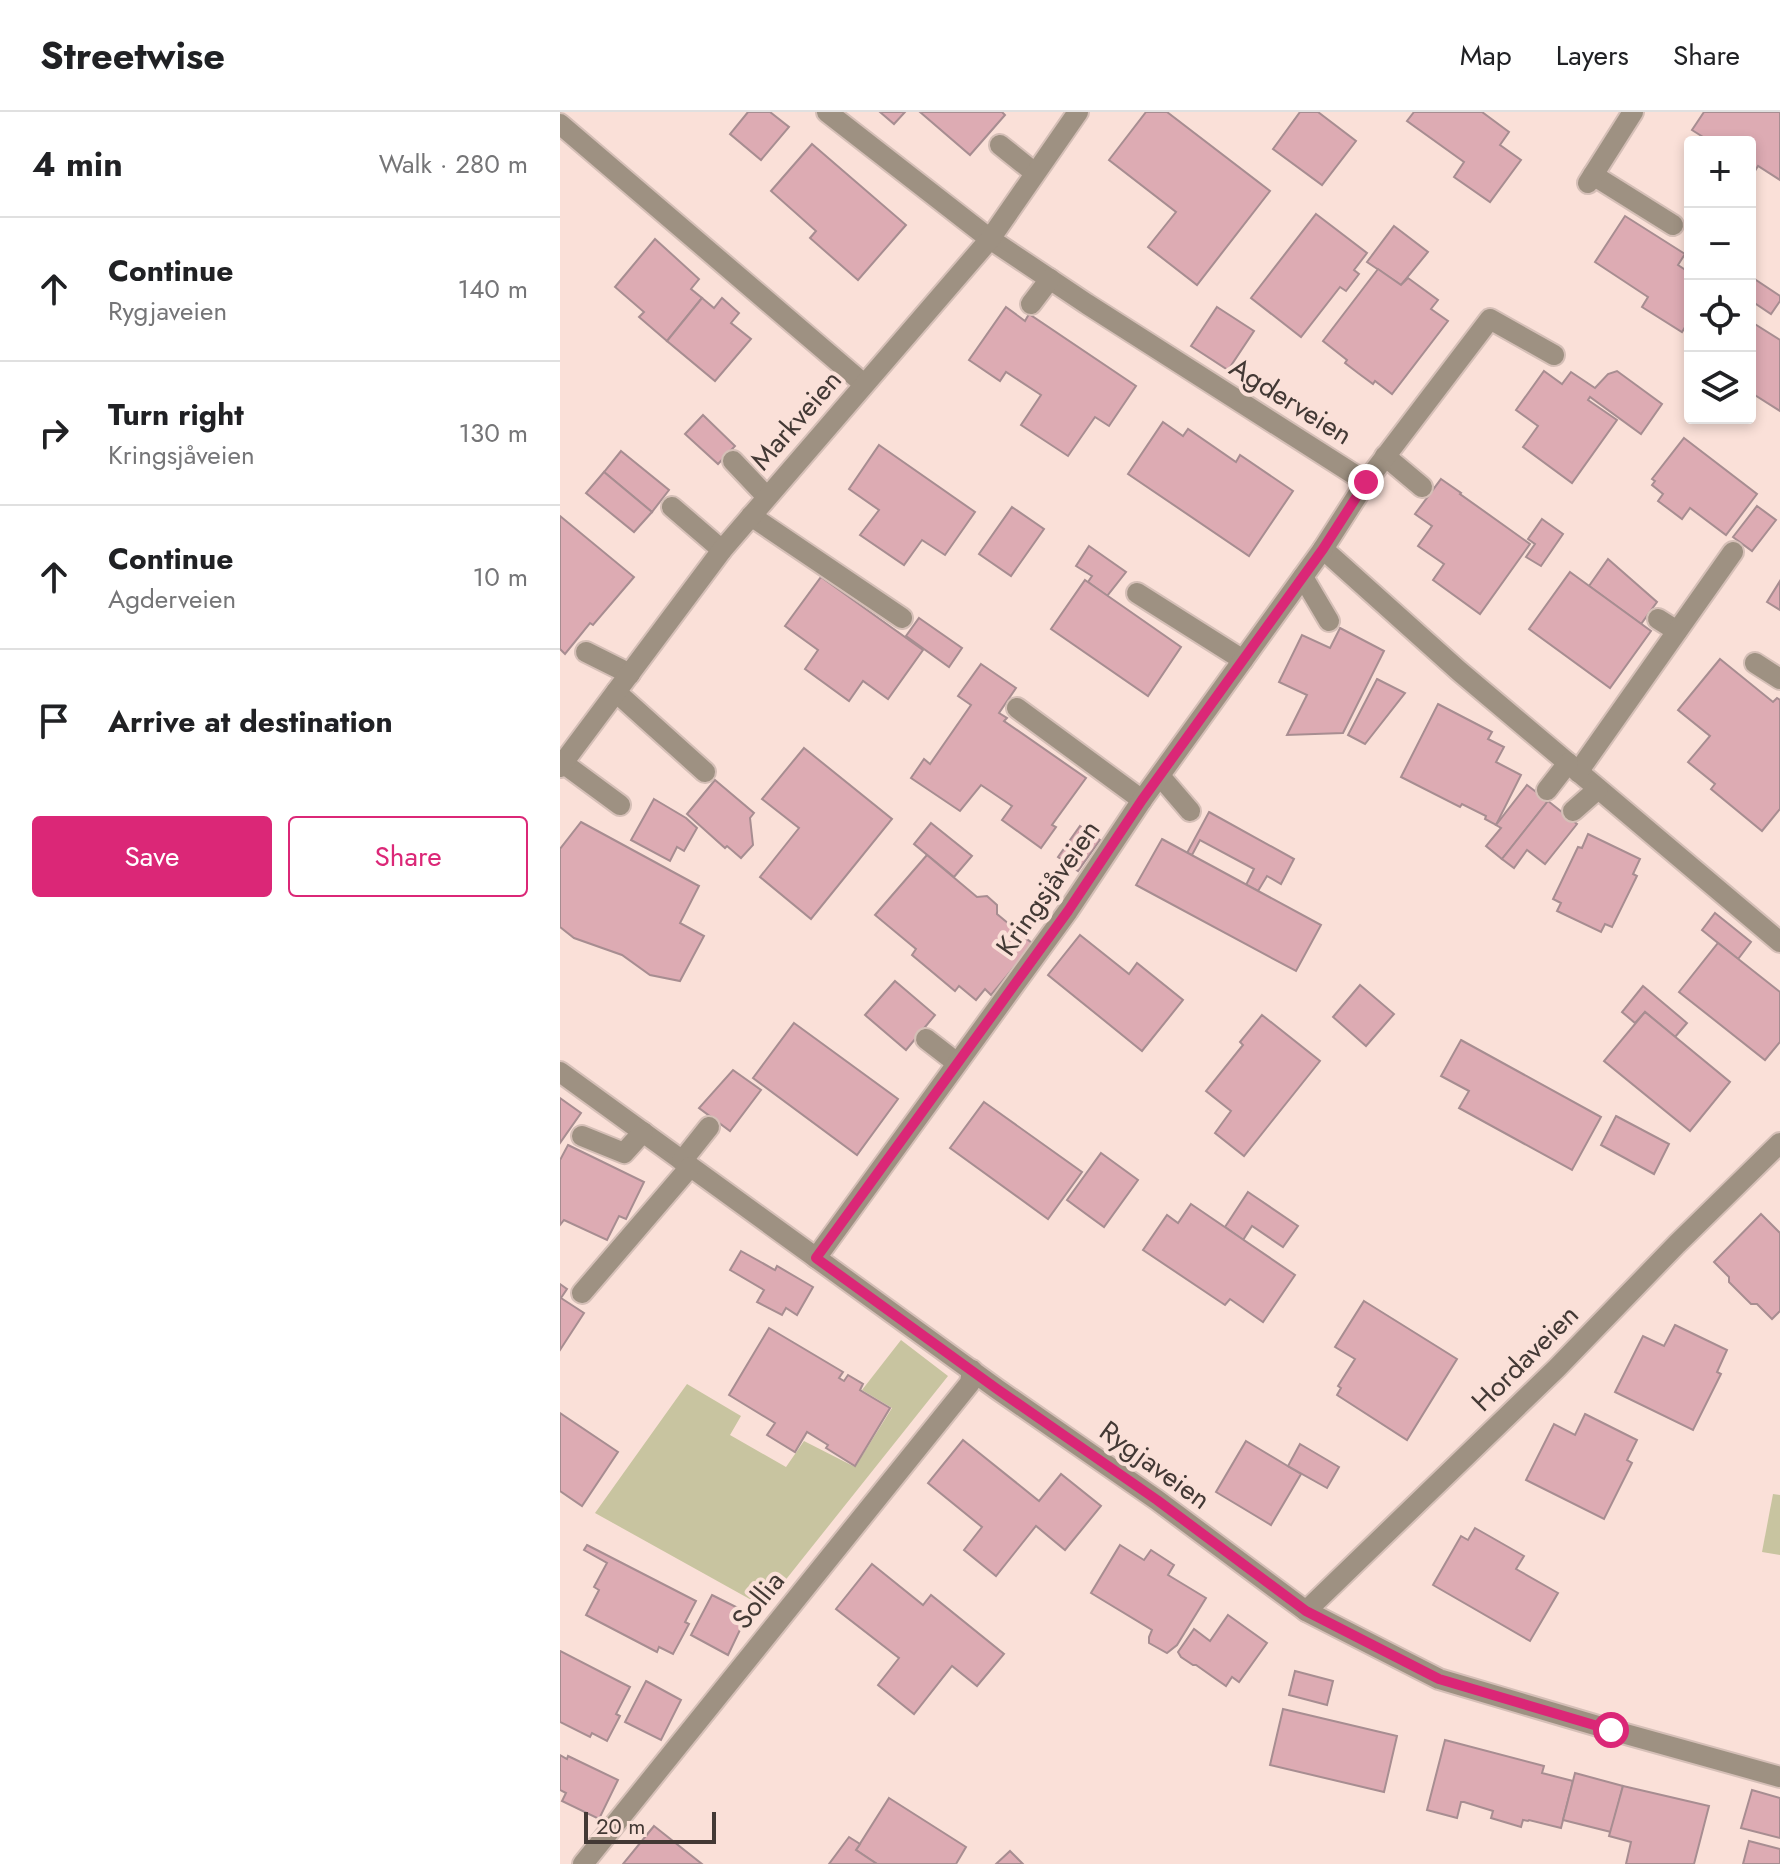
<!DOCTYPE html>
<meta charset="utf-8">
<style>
:root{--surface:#fff;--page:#f6f6f6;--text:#202124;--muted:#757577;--line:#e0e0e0;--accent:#db2777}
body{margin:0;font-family:Jost,sans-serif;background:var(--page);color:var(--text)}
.controls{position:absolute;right:24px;top:24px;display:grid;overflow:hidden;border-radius:8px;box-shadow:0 4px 12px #0003}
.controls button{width:72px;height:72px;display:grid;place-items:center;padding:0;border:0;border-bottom:2px solid var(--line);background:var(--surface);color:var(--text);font:40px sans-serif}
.scale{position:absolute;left:24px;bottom:20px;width:132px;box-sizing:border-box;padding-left:8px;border:4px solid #433935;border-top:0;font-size:22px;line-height:28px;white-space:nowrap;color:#433935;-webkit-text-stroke:6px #fae0d8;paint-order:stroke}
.stop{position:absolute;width:24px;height:24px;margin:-18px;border:6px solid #db2777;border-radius:50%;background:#fff}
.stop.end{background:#db2777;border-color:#fff;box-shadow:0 2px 8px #0008}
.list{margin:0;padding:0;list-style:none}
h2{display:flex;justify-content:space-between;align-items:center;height:104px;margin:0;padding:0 32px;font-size:34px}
h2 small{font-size:26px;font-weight:400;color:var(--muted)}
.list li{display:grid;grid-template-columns:52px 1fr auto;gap:24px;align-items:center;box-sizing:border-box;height:144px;padding:0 32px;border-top:2px solid var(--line)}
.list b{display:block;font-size:30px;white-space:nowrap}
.list p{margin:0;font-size:26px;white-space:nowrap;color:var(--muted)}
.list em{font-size:26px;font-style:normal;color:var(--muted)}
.actions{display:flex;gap:16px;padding:24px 32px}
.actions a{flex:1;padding:18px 0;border:2px solid var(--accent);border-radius:8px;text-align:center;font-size:28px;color:var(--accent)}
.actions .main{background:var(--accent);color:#fff}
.icon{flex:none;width:44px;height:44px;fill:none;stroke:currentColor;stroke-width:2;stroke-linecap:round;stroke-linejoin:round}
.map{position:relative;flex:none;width:1220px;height:1752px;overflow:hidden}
header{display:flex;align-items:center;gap:48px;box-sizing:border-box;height:112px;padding:0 40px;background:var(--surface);border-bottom:2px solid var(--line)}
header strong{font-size:38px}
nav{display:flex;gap:44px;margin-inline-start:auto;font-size:28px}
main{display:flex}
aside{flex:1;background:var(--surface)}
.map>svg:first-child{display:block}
.green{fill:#c8c4a0}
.building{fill:#ddabb3;stroke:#a78d91;stroke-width:2}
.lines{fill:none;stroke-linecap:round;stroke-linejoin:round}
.minor-casing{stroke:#d5bfb7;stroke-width:24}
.minor{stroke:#9e9182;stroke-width:20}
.route{stroke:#db2777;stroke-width:10}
.labels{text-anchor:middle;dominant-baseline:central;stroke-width:8;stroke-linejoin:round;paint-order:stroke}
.street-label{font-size:28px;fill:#433935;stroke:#fae0d8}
</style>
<header>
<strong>Streetwise</strong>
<nav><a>Map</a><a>Layers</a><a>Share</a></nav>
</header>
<main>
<aside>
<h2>4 min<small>Walk · 280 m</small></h2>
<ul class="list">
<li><svg class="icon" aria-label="ahead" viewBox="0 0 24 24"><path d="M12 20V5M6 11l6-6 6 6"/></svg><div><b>Continue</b><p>Rygjaveien</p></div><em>140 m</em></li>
<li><svg class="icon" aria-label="right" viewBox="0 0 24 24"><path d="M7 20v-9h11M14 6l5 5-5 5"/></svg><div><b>Turn right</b><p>Kringsjåveien</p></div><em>130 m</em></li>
<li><svg class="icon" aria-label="ahead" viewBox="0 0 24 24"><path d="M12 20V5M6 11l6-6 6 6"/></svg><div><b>Continue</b><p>Agderveien</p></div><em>10 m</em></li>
<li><svg class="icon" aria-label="arrive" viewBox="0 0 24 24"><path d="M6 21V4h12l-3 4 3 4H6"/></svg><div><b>Arrive at destination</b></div></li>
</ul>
<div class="actions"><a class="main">Save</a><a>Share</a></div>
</aside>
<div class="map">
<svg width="1220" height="1752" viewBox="0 0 1220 1752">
<rect width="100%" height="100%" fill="#fae0d8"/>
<g class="green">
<polygon points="341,1228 388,1264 204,1495 35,1401 127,1272 181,1304 170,1323 226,1355 244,1329 295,1355 332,1296 302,1278"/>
<polygon points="1213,1382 1220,1383 1220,1443 1202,1440"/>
</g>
<g class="building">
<polygon points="188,0 210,0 229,15 201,48 170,22"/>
<polygon points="320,0 345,0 334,12"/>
<polygon points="360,0 442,0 445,3 410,43"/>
<polygon points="586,0 607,0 710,79 637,173 588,135 616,100 549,48"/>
<polygon points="740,0 758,0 796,29 762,73 713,37"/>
<polygon points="854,0 922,0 949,20 940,33 961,48 930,90 894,65 904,50 847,9"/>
<polygon points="1144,0 1220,0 1220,68 1198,54 1192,64 1190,62 1190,30 1151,30 1132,18"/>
<polygon points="252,32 346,113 298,168 250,126 256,119 211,79"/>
<polygon points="756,102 807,141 794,158 799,162 786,179 780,175 741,225 691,186"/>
<polygon points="1065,104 1125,142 1118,153 1130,161 1130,207 1122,220 1082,195 1088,185 1035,150"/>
<polygon points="834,114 868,140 841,173 807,150"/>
<polygon points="95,127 139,167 131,177 142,186 107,229 79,205 84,200 55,175"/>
<polygon points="818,157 841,173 848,166 878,188 871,197 888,209 832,282 815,269 813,272 798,261 785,251 787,248 763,229"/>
<polygon points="1190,164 1220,184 1220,189 1211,202 1190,188"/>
<polygon points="142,186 154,196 162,186 179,201 171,211 191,227 155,269 107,229"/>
<polygon points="446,195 465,209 469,202 576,274 549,314 535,305 508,344 461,313 481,283 446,260 440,269 409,248"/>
<polygon points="657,195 694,219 668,258 631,234"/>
<polygon points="1190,209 1220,228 1220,299 1190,280"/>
<polygon points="984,259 1002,272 1011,260 1035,276 1048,262 1057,259 1102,292 1081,322 1030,285 1028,288 1057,308 1012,371 963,335 978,314 956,298"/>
<polygon points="143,303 175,334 158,352 125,322"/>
<polygon points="603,310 623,324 628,317 676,350 680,343 733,379 689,444 568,362"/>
<polygon points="1124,326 1197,382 1166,423 1130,396 1122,407 1098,389 1103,382 1092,373 1095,369 1092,367"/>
<polygon points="319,333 415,400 385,443 362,428 344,453 300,423 319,398 289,377"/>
<polygon points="61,339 109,378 92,400 44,360"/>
<polygon points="44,360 92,400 74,420 26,381"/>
<polygon points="881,367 901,381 900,382 970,432 920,502 873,468 884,452 858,434 872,414 855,402"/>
<polygon points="1197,394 1216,408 1192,439 1173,425"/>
<polygon points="452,395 484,417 451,464 419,442"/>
<polygon points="0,404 74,465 33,513 30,511 5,542 0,537"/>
<polygon points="982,407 1003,422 981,454 966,445 975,432 968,427"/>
<polygon points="529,434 566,460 547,484 528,470 532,464 516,454"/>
<polygon points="1048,447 1097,490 1081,512 1029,474"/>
<polygon points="1010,460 1091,519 1050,576 969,517"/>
<polygon points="261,465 363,538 328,587 303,569 289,589 245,557 258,538 225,514"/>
<polygon points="525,468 621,535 588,584 491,517"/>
<polygon points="1220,469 1220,498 1207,490"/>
<polygon points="359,506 402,536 389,555 346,524"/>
<polygon points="780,516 824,539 783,621 727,623 747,583 719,570 742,523 770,536"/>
<polygon points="1160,547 1213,590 1217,586 1220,588 1220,697 1202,719 1151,677 1155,672 1128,650 1150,624 1118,598"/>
<polygon points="421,552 456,576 439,601 447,606 444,609 526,666 492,713 496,715 481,736 442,708 452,694 421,673 400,699 351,666 364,647 370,652 411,593 398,584"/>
<polygon points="817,567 845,581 805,632 788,623"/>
<polygon points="878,592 932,620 928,627 944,635 936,650 961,663 936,713 925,707 926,704 902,692 900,695 841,665"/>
<polygon points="244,636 332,707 251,807 200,765 239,716 202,687"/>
<polygon points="155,668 194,701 190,706 193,733 181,746 167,734 165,736 127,702"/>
<polygon points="967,673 988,689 942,747 926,734 941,716 936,713"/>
<polygon points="94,687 126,706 137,716 124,739 117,735 110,749 71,728"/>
<polygon points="988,689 1017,712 985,752 967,738 954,756 942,747"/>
<polygon points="649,700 734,747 721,772 707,764 698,779 686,773 694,757 640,728 632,743 627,741"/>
<polygon points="21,710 139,774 120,811 144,824 120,869 90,863 62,843 14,826 0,815 0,737"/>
<polygon points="371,711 412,744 394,765 354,732"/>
<polygon points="520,714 540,728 518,759 498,745"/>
<polygon points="1028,722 1080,747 1073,762 1077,764 1052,815 1045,812 1041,820 997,799 1001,791 993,787 1018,735 1022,736"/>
<polygon points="602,727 761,813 736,859 576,773"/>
<polygon points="367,743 417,785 427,784 437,793 437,802 473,832 431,883 425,877 416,888 399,874 395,879 352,843 356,837 315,803"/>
<polygon points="1155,801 1191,830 1178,847 1142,818"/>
<polygon points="520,823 569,862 577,851 623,888 582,939 488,863"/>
<polygon points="1158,831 1220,880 1220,930 1205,948 1119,880"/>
<polygon points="335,869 375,903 346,938 305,903"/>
<polygon points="800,873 834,902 806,934 773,905"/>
<polygon points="1083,874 1127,911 1115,925 1085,900 1075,911 1062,900"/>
<polygon points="1085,900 1170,970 1130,1019 1044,949"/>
<polygon points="702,903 760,949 684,1044 655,1021 671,999 646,979 683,933 680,930"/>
<polygon points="234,911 338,987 297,1043 193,966"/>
<polygon points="901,928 1041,1005 1012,1058 899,996 909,979 881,964"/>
<polygon points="173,958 201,978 170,1019 139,996"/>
<polygon points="0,986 21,1001 0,1031"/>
<polygon points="424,990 522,1060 488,1107 390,1036"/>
<polygon points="1056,1004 1109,1032 1094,1062 1041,1033"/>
<polygon points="8,1033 84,1070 66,1107 59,1104 47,1128 4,1108 0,1113 0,1048"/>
<polygon points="541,1041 578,1068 544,1115 507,1088"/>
<polygon points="688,1080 738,1114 723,1135 692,1114 683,1128 665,1115"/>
<polygon points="631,1092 735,1163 703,1210 670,1187 665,1193 583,1138 607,1103 618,1111"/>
<polygon points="1201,1102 1220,1121 1220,1199 1212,1207 1197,1192 1191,1192 1169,1170 1169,1165 1154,1150"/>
<polygon points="181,1139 215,1158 217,1154 253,1175 237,1203 226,1196 222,1203 197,1190 204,1178 170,1158"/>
<polygon points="0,1172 7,1177 1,1186 24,1201 0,1238"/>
<polygon points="804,1189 897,1247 847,1328 777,1283 781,1276 778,1274 795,1247 775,1235"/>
<polygon points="1115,1213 1167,1238 1157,1260 1161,1262 1133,1318 1055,1280 1083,1224 1104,1234"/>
<polygon points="209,1216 283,1260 279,1266 284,1269 288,1263 303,1272 300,1278 330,1296 295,1354 266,1336 268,1333 247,1320 235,1340 207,1323 215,1311 169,1283"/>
<polygon points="0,1301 58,1340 22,1394 0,1379"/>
<polygon points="1025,1302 1077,1328 1067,1348 1072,1351 1044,1407 966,1368 994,1312 1015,1323"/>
<polygon points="403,1328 479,1389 501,1362 541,1394 505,1438 476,1414 436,1464 404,1438 422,1415 368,1371"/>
<polygon points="686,1329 741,1362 711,1413 656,1380"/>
<polygon points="740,1332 779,1355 767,1376 728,1354"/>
<polygon points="915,1416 964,1444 956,1457 998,1481 970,1529 873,1473 901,1424 908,1428"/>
<polygon points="27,1433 136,1489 125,1510 129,1512 113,1542 99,1535 97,1540 26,1503 39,1478 34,1475 47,1451 24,1438"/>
<polygon points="560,1433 584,1448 591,1438 614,1453 608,1463 646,1486 617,1533 607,1541 589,1531 589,1525 592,1518 531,1481"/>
<polygon points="312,1452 363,1493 371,1483 444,1542 417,1574 392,1554 354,1602 318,1573 339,1546 276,1497"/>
<polygon points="152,1483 188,1501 168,1543 131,1523"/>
<polygon points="668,1503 707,1531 679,1570 672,1565 666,1574 636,1553 633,1553 621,1545 618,1540 634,1517 650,1529"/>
<polygon points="0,1539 70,1575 56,1602 60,1604 47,1629 32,1621 30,1625 0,1610"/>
<polygon points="735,1559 773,1569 767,1593 729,1583"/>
<polygon points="86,1569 121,1588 101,1628 65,1610"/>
<polygon points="723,1597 837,1624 824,1680 710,1653"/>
<polygon points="885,1628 984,1654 982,1661 1013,1669 1001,1716 969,1708 968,1709 963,1708 961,1715 931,1706 933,1699 904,1690 901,1690 897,1706 867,1698"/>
<polygon points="0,1643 7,1647 8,1644 58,1668 39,1707 2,1689 6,1681 0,1678"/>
<polygon points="1015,1661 1063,1674 1051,1720 1003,1708"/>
<polygon points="1063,1674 1149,1694 1134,1752 1066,1752 1071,1730 1049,1724"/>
<polygon points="1192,1678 1220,1686 1220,1726 1181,1716"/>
<polygon points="329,1686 406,1735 396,1752 317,1752 296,1738"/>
<polygon points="94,1714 142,1752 63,1752"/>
<polygon points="289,1725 300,1732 296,1738 317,1752 269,1752"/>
<polygon points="1189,1729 1220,1737 1220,1752 1183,1752"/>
<polygon points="450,1739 463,1752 436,1752"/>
</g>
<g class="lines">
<g class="minor-casing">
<g id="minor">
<polyline points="267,0 430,127 527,192 806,370 763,437 899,559 1220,830"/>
<polyline points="0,12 304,272"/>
<polyline points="440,33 475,61"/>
<polyline points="1033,63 1113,113"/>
<polyline points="1028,71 1073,0"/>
<polyline points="471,192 490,167"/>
<polyline points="825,344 862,375"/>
<polyline points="173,349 207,385"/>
<polyline points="806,370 930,207 994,243"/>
<polyline points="112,395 162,438"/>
<polyline points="191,404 342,506"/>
<polyline points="743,465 769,509"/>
<polyline points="577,481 683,548"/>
<polyline points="1098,507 1117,519"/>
<polyline points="26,540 70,562"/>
<polyline points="1195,551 1220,567"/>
<polyline points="56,580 145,660"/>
<polyline points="457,596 582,688"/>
<polyline points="3,651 60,693"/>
<polyline points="0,655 162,438 430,127 518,0"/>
<polyline points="1018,660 1173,440"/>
<polyline points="600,664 630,699"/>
<polyline points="987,678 1008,651"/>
<polyline points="1013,699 1038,677"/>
<polyline points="366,927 397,951"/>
<polyline points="0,960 437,1277 597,1388 746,1499 879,1567 1055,1619 1220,1665"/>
<polyline points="22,1024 64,1041 83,1020"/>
<polyline points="122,1049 149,1015"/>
<polyline points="256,1146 508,799 582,688 763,437"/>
<polyline points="22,1181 130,1055"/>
<polyline points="746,1499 997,1256 1117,1132 1220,1031"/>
<polyline points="23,1752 410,1271 412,1258"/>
</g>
</g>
<use href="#minor" class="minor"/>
</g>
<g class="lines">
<polyline class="route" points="806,370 763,437 582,688 508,799 256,1146 437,1277 597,1388 746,1499 879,1567 1051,1618"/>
</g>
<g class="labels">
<g class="street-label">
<text transform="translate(731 289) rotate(32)">Agderveien</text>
<text transform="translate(236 308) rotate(-49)">Markveien</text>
<text transform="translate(488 776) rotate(-55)">Kringsjåveien</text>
<text transform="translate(965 1246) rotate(-45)">Hordaveien</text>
<text transform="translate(595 1353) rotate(36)">Rygjaveien</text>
<text transform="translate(198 1488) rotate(-51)">Sollia</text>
</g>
</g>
</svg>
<div class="controls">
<button>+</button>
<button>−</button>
<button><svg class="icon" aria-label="locate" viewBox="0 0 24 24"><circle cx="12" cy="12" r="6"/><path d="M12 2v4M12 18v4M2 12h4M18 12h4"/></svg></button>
<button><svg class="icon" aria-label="layers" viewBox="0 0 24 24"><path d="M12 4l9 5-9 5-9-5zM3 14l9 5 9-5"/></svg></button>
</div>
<div class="scale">20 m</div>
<div class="stop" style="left:1051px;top:1618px"></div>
<div class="stop end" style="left:806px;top:370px"></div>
</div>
</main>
